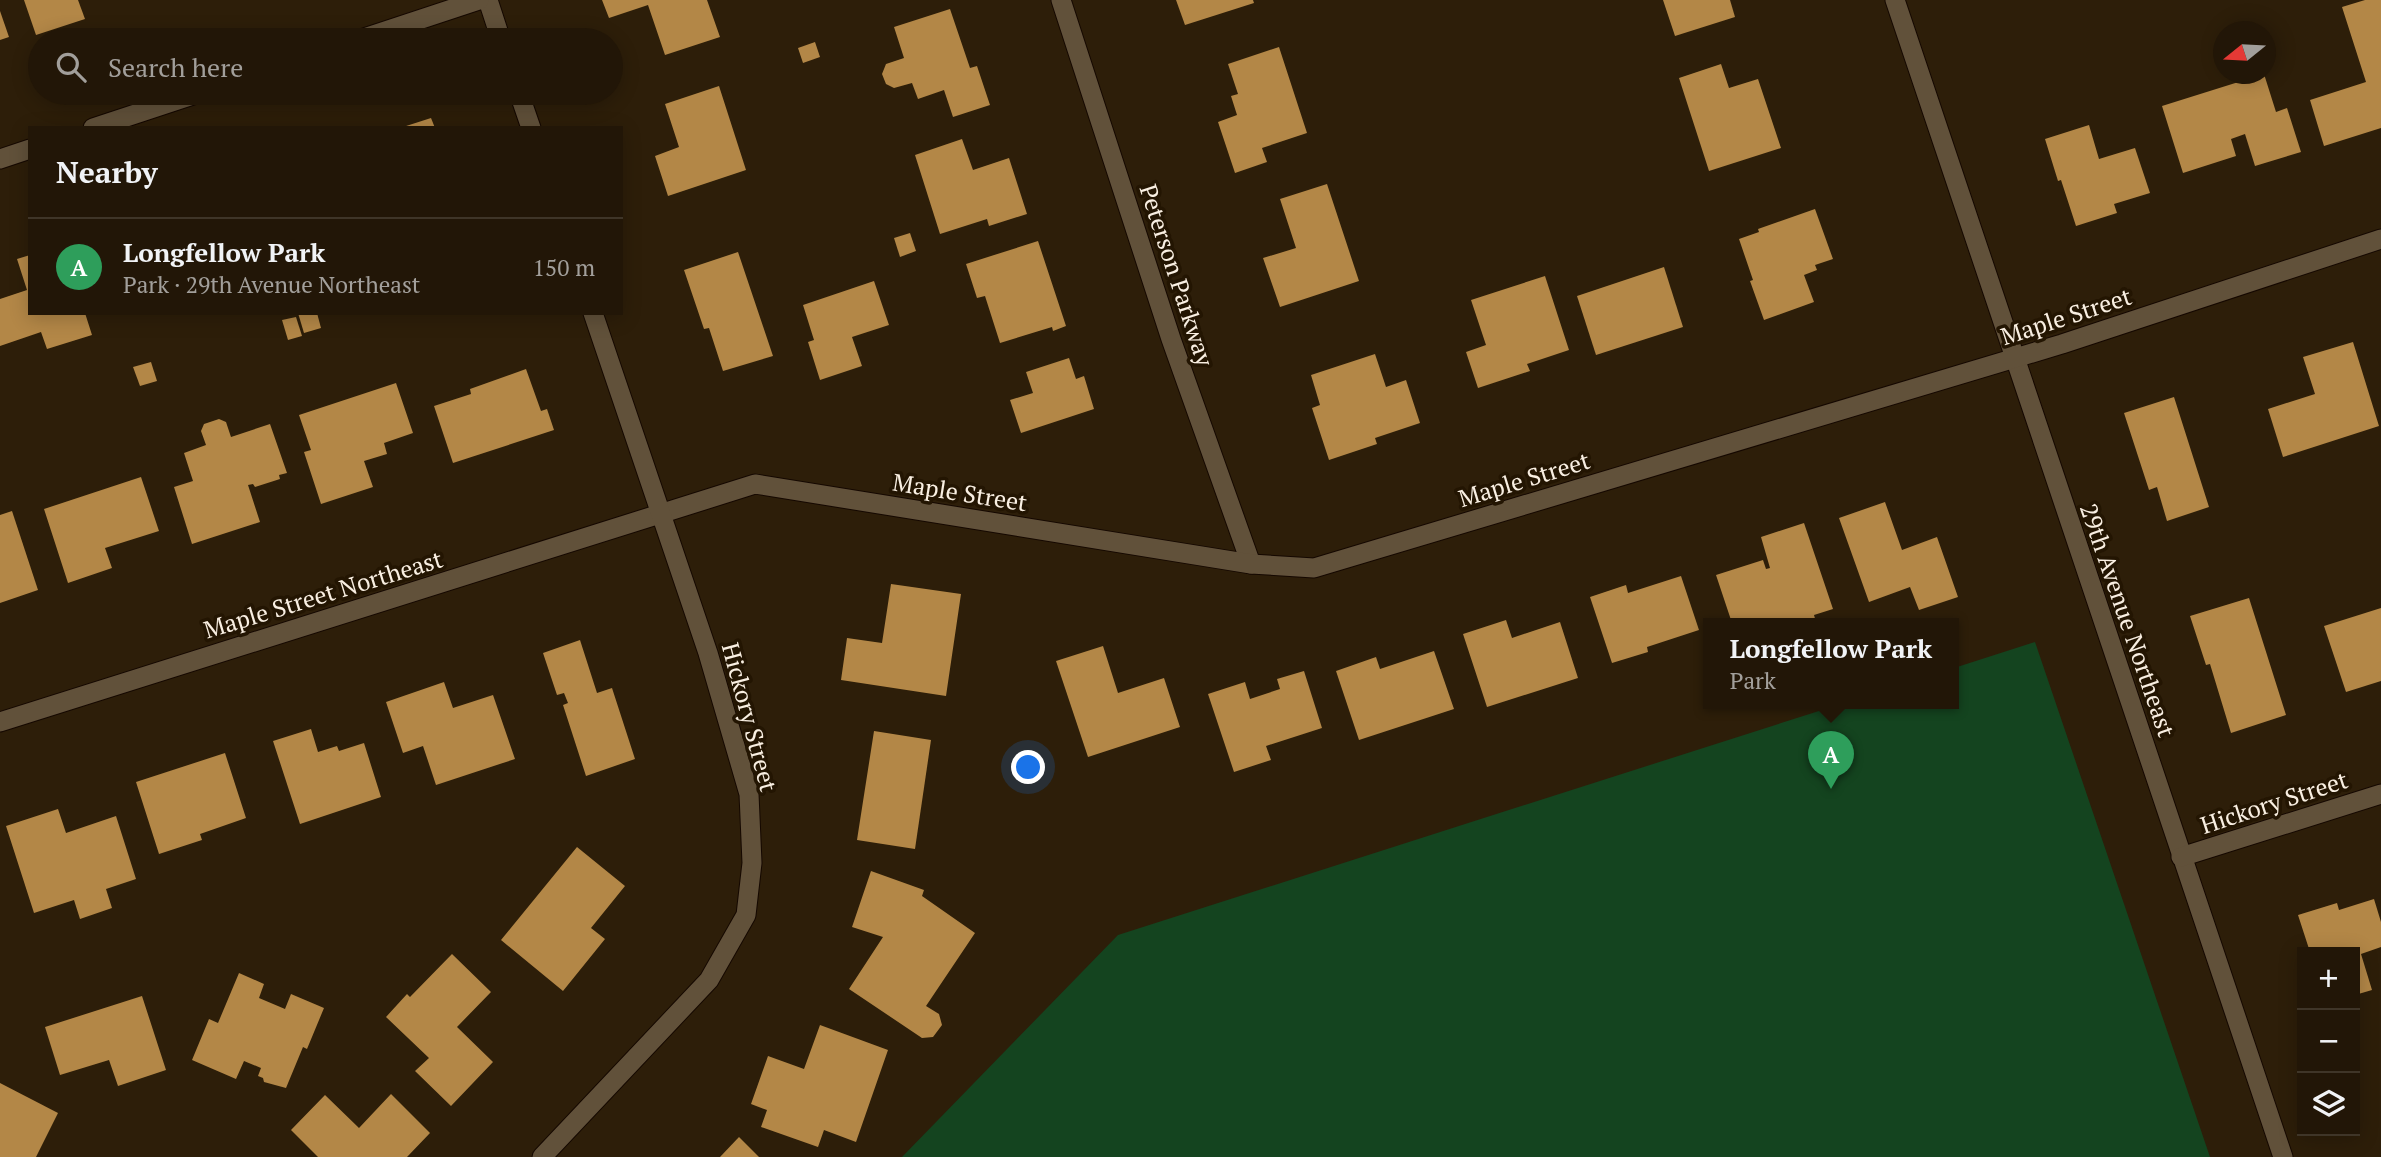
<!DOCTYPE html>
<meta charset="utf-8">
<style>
:root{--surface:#221607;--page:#2e2315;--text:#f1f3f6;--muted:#a29f9b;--line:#3f3528;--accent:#1bc9fc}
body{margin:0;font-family:"PT Serif",serif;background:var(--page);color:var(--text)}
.controls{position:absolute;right:21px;bottom:21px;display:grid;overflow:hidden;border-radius:0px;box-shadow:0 4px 18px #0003}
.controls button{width:63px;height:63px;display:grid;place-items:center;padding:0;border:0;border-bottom:2px solid var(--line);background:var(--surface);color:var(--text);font:35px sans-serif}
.compass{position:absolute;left:2213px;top:21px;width:63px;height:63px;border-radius:50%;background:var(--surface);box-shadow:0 4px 18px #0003;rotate:252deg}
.you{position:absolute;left:1029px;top:768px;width:24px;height:24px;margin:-18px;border:5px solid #fff;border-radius:50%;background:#1a73e8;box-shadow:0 0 0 10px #1a73e833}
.badge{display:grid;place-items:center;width:46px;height:46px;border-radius:50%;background:var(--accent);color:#fff;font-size:23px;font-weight:700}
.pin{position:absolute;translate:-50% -58px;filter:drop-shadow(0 2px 4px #0008)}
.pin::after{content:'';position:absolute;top:37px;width:24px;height:21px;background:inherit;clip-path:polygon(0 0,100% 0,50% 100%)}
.popup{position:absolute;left:1703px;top:618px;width:256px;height:91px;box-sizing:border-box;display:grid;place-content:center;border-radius:0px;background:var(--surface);filter:drop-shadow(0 2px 5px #0005);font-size:23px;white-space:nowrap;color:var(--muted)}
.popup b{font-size:26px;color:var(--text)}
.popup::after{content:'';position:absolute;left:50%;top:100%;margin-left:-14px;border:14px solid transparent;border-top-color:var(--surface)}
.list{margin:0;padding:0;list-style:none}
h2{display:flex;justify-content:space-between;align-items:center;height:91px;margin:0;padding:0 28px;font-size:30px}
h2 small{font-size:23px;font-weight:400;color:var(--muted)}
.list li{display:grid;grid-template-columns:46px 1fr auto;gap:21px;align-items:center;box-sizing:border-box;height:98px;padding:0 28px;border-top:2px solid var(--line)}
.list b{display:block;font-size:26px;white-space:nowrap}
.list p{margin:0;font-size:23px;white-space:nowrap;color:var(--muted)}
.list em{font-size:23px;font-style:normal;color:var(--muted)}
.icon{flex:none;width:38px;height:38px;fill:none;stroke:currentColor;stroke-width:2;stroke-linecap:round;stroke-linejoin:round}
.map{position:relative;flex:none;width:2381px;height:1157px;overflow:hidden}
.search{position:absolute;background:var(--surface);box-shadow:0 4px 18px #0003;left:28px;top:28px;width:595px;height:77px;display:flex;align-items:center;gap:18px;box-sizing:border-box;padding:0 24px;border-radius:38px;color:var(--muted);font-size:26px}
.panel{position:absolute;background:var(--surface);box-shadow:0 4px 18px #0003;left:28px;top:126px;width:595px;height:189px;border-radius:0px}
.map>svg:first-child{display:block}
.green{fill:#14441f}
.building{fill:#b38747}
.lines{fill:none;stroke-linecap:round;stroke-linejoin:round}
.minor-casing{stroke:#150800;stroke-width:21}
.minor{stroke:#61513a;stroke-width:19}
.labels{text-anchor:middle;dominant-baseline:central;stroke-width:7;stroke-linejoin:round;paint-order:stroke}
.street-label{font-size:24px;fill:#f9efe2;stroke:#231502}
</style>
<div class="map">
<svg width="2381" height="1157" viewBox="0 0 2381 1157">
<rect width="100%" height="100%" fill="#2d1e09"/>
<polygon class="green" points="2035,642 2210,1157 902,1157 1118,935 1844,703 1954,703 1954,668"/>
<g class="building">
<polygon points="24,0 78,0 85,19 36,35"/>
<polygon points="602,0 707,0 720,37 665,55 648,5 609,18"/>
<polygon points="1176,0 1253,0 1254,3 1185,25"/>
<polygon points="1663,0 1730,0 1735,17 1675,36"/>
<polygon points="2365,0 2381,0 2381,128 2324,146 2310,100 2366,82 2342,7"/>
<polygon points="950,9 970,68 977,66 990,105 953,117 944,90 918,99 912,83 894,88 886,84 882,74 886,64 904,58 894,27"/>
<polygon points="0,11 9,37 0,40"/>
<polygon points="815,42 820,57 803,63 798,48"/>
<polygon points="1279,47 1307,133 1262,148 1267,162 1235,173 1218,122 1237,115 1231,96 1238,94 1228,64"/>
<polygon points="1721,64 1729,88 1758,79 1781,148 1709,171 1679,78"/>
<polygon points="2264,74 2276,112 2287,108 2301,152 2255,166 2245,134 2231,139 2236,156 2183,173 2162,106"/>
<polygon points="719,86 746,170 668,196 655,156 679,147 665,104"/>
<polygon points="431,118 435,128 403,128 403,127"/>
<polygon points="2089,125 2099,159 2135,148 2150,193 2114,204 2117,213 2076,226 2061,180 2058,181 2045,139"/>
<polygon points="962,139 973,170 1009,158 1027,214 989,226 987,219 940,234 915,155"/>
<polygon points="1327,184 1359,281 1280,307 1263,258 1296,248 1280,199"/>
<polygon points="1815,209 1833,259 1815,265 1817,270 1804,275 1814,302 1764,320 1750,281 1753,280 1739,239 1759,232 1758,229"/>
<polygon points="910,233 916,251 900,257 894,238"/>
<polygon points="1038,241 1066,326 1053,331 1052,327 1000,343 985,296 977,298 966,264"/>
<polygon points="738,252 773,356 723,371 709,328 704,329 684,270"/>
<polygon points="30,255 30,313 85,313 92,335 47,349 41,332 0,346 0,299 27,290 17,259"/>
<polygon points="1664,267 1683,327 1596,355 1577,296"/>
<polygon points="1545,276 1569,350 1527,364 1530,371 1478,388 1466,352 1486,345 1471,300"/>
<polygon points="874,281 889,325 852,337 862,366 820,380 808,342 814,340 803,305"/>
<polygon points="298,313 317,313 321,328 304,333"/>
<polygon points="296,317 302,336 288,340 282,320"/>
<polygon points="2353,342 2379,426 2283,457 2268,409 2315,394 2303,357"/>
<polygon points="1375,354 1386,387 1406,380 1420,423 1375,438 1377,444 1329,460 1312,408 1320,405 1311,375"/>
<polygon points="1069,358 1076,379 1084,376 1094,409 1021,433 1010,400 1033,393 1026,372"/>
<polygon points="151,362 157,381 140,386 133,367"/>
<polygon points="526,369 541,411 547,409 554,430 453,463 434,406 471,394 470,389"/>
<polygon points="396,383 413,433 384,443 387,454 364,461 373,487 321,504 304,452 311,450 299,415"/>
<polygon points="2174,397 2209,507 2167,521 2157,487 2149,490 2124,413"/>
<polygon points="219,419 226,422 231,437 270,424 287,473 279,475 280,479 255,487 253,484 248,485 260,522 192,544 174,487 193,481 184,453 206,445 201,431 204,424"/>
<polygon points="141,477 159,531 105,548 112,568 68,583 44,509"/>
<polygon points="1885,502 1902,550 1937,537 1958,597 1919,610 1910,587 1869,602 1839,518"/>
<polygon points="12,511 38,590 0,603 0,515"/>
<polygon points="1804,523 1833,609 1814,615 1816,622 1812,623 1732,623 1716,575 1763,560 1766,569 1770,568 1761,537"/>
<polygon points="1681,576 1699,630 1647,647 1648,652 1612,663 1590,597 1626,585 1628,593"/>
<polygon points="891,584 961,594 946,696 841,680 847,638 882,643"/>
<polygon points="2249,598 2286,715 2231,733 2210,664 2206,665 2190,616"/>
<polygon points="2381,608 2381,681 2346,692 2324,626"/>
<polygon points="1506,620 1512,638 1560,622 1578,678 1487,707 1463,634"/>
<polygon points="580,640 597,693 612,688 635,759 586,776 563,705 568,703 564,693 557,695 543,653"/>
<polygon points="1103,646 1118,693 1164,678 1180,727 1088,757 1056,661"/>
<polygon points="1434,651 1454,709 1359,740 1336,671 1376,657 1380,669"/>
<polygon points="1304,671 1322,728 1266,746 1271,760 1234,772 1208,694 1245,682 1250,699 1280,689 1277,679"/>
<polygon points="444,682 453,708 493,695 515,759 436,785 423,746 403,753 386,702"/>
<polygon points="311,729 318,752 337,746 339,751 364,743 381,797 300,824 273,741"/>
<polygon points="874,731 931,740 915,849 857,840"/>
<polygon points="225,753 246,818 200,834 202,840 159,854 136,782"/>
<polygon points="58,809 66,833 116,816 136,879 106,889 112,908 80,919 74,900 34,913 6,826"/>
<polygon points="577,847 625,886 591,928 605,939 563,991 501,940"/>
<polygon points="871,871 924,890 922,896 975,933 926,1006 939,1014 942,1025 933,1037 922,1038 849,989 883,937 852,927"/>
<polygon points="2374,899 2381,922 2381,947 2361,954 2372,990 2355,995 2355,952 2310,952 2298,915 2337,903 2339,910"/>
<polygon points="452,954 491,992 457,1027 493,1062 451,1106 415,1071 429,1058 386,1017 407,994 410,997"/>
<polygon points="239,973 264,984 259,998 285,1009 291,994 324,1008 307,1049 303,1047 286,1088 264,1082 263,1078 258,1076 261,1068 244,1061 236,1079 192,1060 209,1019 218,1023"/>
<polygon points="142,996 166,1070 118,1086 109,1060 60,1075 45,1027"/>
<polygon points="820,1025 888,1050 856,1142 824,1130 818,1147 761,1127 767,1110 751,1104 768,1056 804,1069"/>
<polygon points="0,1083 58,1113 36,1157 0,1157"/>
<polygon points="391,1094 430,1133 407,1157 318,1157 291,1130 325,1095 359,1128"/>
<polygon points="739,1137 759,1157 720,1157"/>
</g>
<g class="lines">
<g class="minor-casing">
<g id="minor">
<polyline points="488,0 501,40"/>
<polyline points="1061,0 1171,339 1251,564"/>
<polyline points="1895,0 2283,1157"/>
<polyline points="358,40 479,0"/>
<polyline points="519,93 531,128"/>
<polyline points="93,128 199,93"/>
<polyline points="0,159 30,149"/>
<polyline points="0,722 755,484 1251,564 1314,568 2062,344 2381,239"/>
<polyline points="2181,857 2381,794"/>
<polyline points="542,1157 709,980 746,915 752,863 749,794 708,653 593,313"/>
</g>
</g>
<use href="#minor" class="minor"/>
</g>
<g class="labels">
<g class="street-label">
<text transform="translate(1177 275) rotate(72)">Peterson Parkway</text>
<text transform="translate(2066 316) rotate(-18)">Maple Street</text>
<text transform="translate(1524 479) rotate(-17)">Maple Street</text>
<text transform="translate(960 492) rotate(9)">Maple Street</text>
<text transform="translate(323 594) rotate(-17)">Maple Street Northeast</text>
<text transform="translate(2128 620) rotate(71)">29th Avenue Northeast</text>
<text transform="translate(750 717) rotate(75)">Hickory Street</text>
<text transform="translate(2274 802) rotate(-18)">Hickory Street</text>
</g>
</g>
</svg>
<div class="controls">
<button>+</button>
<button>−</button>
<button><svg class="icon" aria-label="layers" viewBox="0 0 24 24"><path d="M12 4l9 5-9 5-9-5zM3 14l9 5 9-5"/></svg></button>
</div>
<svg class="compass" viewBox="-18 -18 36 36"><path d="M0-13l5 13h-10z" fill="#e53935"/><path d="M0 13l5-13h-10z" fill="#a29f9b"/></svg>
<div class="you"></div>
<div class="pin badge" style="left:1831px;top:789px;background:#2e9e5b">A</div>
<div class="popup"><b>Longfellow Park</b>Park</div>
<div class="search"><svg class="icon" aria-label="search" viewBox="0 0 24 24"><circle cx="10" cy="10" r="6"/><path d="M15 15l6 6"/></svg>Search here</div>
<section class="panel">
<h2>Nearby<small></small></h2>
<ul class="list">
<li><span class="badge" style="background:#2e9e5b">A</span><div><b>Longfellow Park</b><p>Park · 29th Avenue Northeast</p></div><em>150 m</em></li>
</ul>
</section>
</div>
